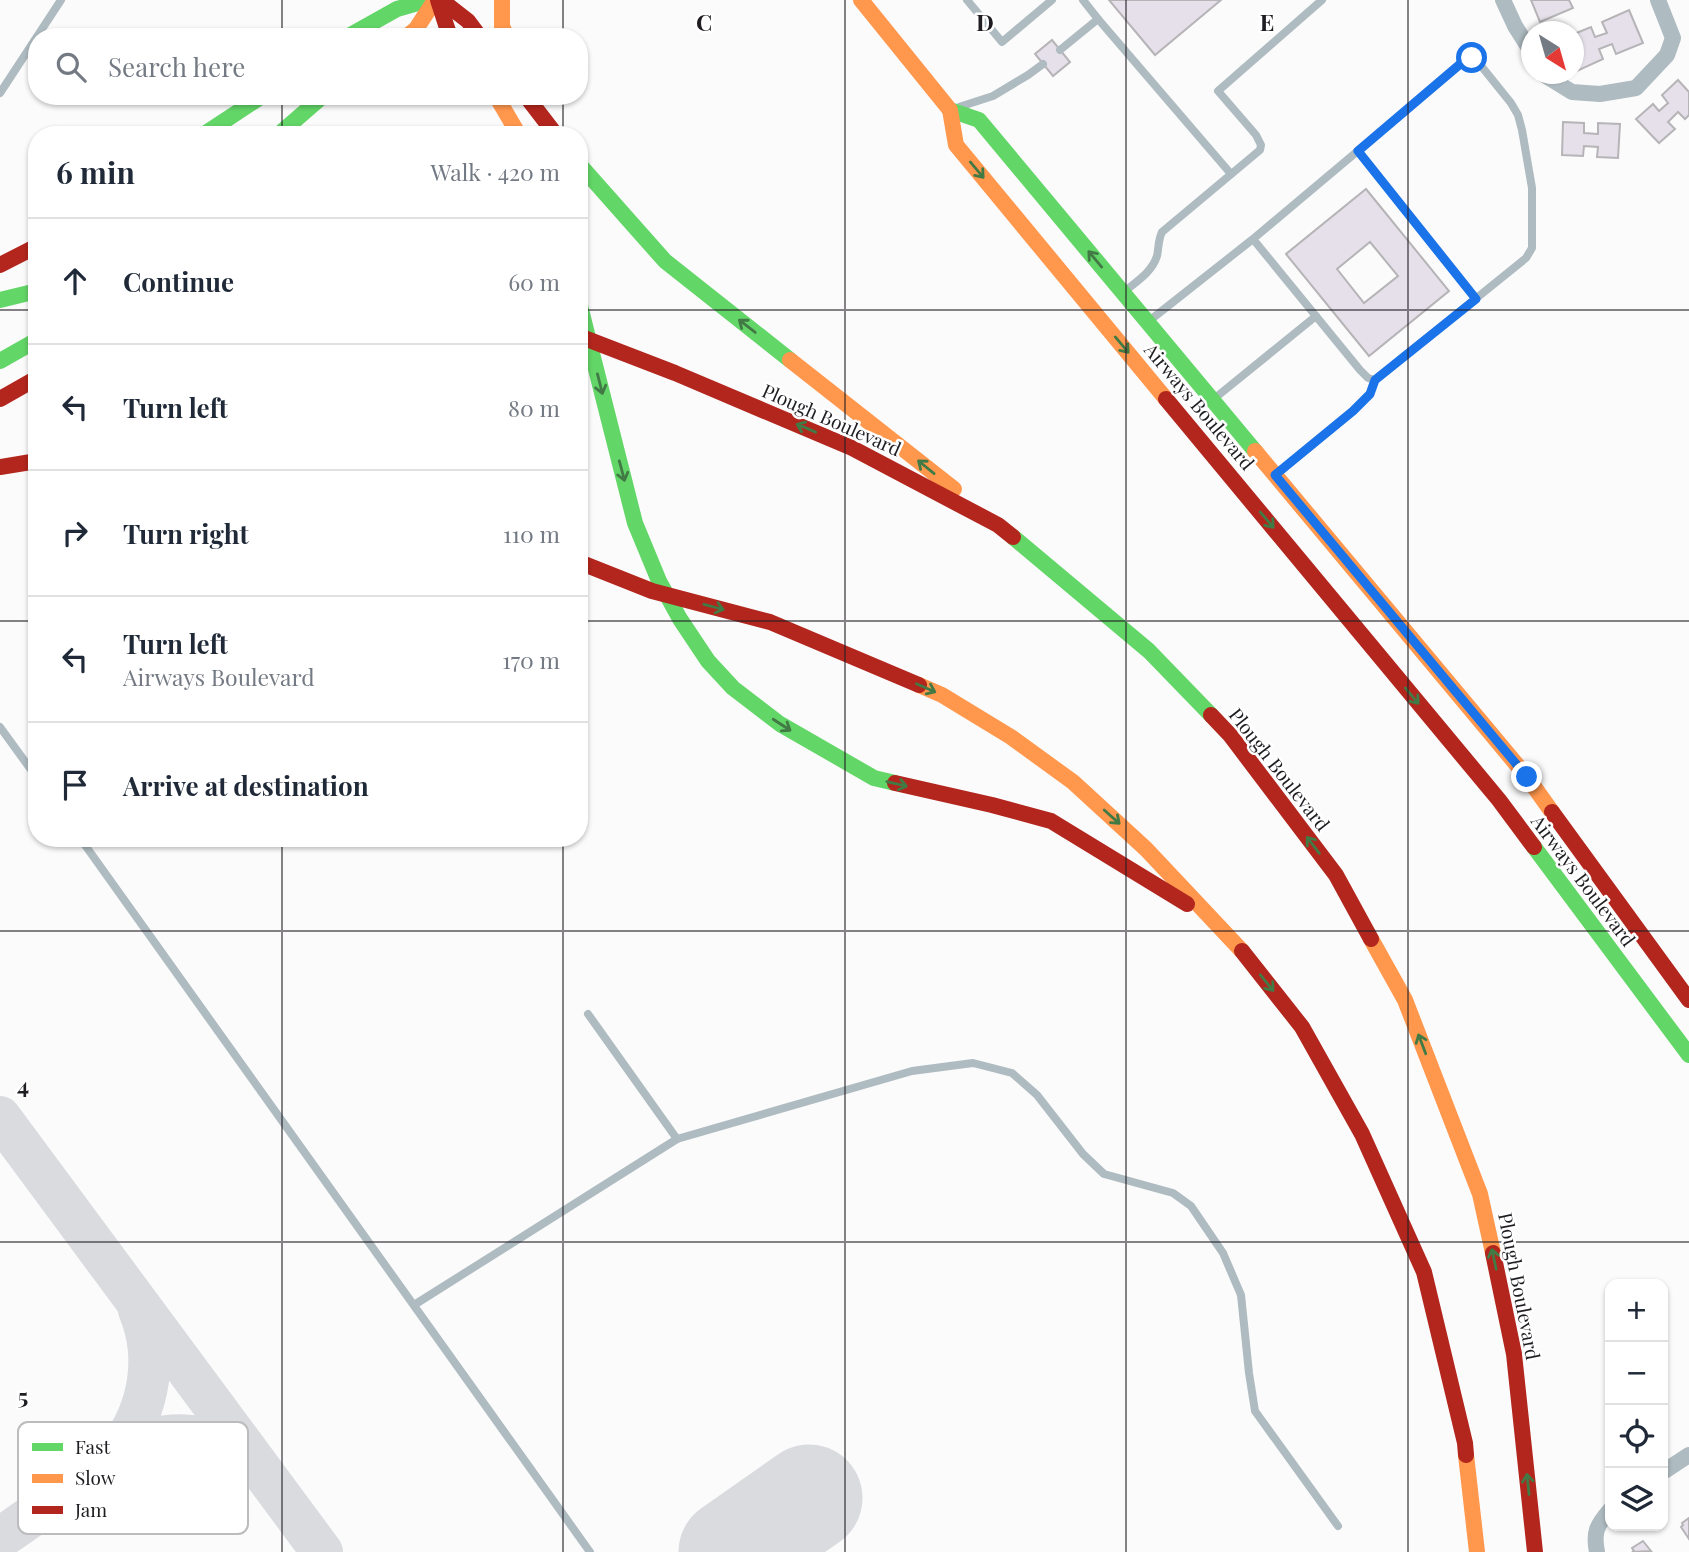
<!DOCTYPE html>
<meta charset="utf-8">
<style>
:root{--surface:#fff;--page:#f2f2f3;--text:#1f2937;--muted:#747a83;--line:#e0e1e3}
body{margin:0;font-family:"Playfair Display",serif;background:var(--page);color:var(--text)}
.controls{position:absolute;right:21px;bottom:21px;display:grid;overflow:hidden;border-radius:14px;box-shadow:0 2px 5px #0004}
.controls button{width:63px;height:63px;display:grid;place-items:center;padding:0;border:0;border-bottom:2px solid var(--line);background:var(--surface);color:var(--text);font:35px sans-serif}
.compass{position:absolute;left:1521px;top:21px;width:63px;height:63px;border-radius:50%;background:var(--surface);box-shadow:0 2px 5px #0004;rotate:143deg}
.stop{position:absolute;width:21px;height:21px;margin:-16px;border:5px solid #1a73e8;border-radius:50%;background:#fff}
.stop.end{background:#1a73e8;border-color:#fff;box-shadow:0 2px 7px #0008}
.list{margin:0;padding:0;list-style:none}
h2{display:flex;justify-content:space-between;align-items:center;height:91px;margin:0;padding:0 28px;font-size:30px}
h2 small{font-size:23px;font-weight:400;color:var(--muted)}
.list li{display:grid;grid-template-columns:46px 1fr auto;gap:21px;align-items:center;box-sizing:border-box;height:126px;padding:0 28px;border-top:2px solid var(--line)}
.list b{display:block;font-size:26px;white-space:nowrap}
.list p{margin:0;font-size:23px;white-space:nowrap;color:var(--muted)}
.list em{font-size:23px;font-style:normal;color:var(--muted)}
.icon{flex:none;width:38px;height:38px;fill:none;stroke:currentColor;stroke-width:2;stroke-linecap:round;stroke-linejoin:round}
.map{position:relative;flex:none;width:1689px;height:1552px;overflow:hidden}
.search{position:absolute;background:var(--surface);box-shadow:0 2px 5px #0004;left:28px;top:28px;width:560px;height:77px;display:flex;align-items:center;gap:18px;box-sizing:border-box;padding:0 24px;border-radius:28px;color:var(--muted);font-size:26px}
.panel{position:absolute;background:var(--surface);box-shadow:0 2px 5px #0004;left:28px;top:126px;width:560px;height:721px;border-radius:28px}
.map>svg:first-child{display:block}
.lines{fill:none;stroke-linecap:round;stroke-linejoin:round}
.taxiway{stroke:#d9dbde;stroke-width:42}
.runway{stroke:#d9dbde;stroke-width:107}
.building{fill:#e5e0ea;stroke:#b6b4b7;stroke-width:2;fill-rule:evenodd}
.lane{stroke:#aebbc0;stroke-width:8}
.street{stroke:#aebbc0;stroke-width:16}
.fast{stroke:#63d668;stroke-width:16}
.slow{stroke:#ff974d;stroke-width:16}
.jam{stroke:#b3261e;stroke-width:16}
.oneway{stroke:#427a45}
.route{stroke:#1a73e8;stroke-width:9}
.grid{fill:none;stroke:#201d22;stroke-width:2;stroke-opacity:0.55}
.labels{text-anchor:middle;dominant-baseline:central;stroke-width:5;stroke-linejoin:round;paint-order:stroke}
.street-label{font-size:19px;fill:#201d22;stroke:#fff}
.key{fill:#fff;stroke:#bcbbbd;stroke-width:2}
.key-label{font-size:19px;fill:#201d22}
.grid-label{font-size:23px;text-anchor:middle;font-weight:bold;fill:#201d22;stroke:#fff;stroke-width:5;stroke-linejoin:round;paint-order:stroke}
</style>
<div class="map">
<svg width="1689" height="1552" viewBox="0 0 1689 1552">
<rect width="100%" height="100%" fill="#fcfbfc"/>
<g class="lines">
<g class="taxiway">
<polyline points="0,1117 322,1552"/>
<path d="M110,1458C148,1420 160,1360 139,1310"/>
<path d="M0,1538C27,1520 53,1501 80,1482C94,1472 108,1460 124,1451C164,1427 213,1431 249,1460"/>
</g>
<polyline class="runway" points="732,1552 809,1498"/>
</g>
<g class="building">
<polygon points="1109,0 1221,0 1155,55"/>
<polygon points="1531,0 1569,0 1573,8 1540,22"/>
<polygon points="1629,10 1643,43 1616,54 1612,44 1599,49 1603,59 1577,71 1574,63 1574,34 1591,27 1595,37 1607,33 1602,22"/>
<polygon points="1052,40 1070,62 1053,76 1035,54"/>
<polygon points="1678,80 1689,92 1689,115 1685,119 1678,112 1668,122 1675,129 1659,143 1636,119 1653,104 1659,111 1668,103 1662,95"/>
<polygon points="1563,122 1584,123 1584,133 1598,134 1598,123 1620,124 1618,158 1597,157 1598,147 1584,146 1583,156 1562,155"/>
<path d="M1366,189L1449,291L1369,356L1286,254ZM1370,242L1398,276L1364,303L1337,269Z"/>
<polygon points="1689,1518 1689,1539 1681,1527 1683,1525 1682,1523"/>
<polygon points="1643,1541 1651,1551 1632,1552 1634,1551 1632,1548"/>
</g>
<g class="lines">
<g class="lane">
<polyline points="967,0 1002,42 1052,0"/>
<polyline points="1098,19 1231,174"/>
<polyline points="1060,50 1098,19 1083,0"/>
<polyline points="0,93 61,0"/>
<polyline points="959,107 993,96 1028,75 1043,64"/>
<polyline points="1358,151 1476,299"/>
<path d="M1125,291C1137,281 1152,272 1157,256C1159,247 1158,240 1162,232L1260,150L1261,145L1256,135L1218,91L1322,0"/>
<polyline points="1149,321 1253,239 1466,60 1472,59 1478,62 1511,103 1518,115 1522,130 1532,188 1532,248 1526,258 1375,380 1368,378 1360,370 1253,239"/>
<polyline points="1215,398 1316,316"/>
<polyline points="1277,474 1353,411 1370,394 1375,380"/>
<polyline points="0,727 37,778"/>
<polyline points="80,838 590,1552"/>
<polyline points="588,1014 677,1139"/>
<polyline points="414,1305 677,1139 912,1071 973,1063 1012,1073 1037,1095 1083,1154 1104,1174 1173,1193 1191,1206 1223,1253 1241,1295 1249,1373 1255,1411 1338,1526"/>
</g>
<g class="street">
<polyline points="1503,0 1515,26 1532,53"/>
<polyline points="1544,74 1546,76 1572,92 1600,94 1636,88 1667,55 1673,38 1658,0"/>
<polyline points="1663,1472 1689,1455"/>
<path d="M1597,1552C1593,1532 1597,1525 1610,1510"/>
</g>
<g class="fast">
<polyline points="347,37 397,9 428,0"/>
<polyline points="950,110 979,120 1255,451"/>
<polyline points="203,135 262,96"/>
<polyline points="278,135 323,96"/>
<polyline points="579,164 665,261 790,360"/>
<polyline points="0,300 37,291"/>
<polyline points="579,302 635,523 659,581 680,619 708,661 733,688 780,724 874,778 895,783"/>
<polyline points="0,361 37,340"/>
<polyline points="1013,537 1149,651 1211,715"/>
<polyline points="1534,847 1689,1055"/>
</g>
<g class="slow">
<polyline points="502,0 502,26 507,37"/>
<polyline points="861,0 950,110 956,145 1166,399"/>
<polyline points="406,37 416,29 435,0"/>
<polyline points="496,96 519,135"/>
<polyline points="790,360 954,489"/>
<polyline points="1255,451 1527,777 1552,812"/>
<polyline points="919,685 942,695 1011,737 1073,782 1146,849 1242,951"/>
<polyline points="1371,939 1405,1000 1480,1194 1493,1253"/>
<polyline points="1466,1455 1477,1552"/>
</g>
<g class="jam">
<polyline points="438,0 448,31 453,37"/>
<polyline points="441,0 468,21 480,37"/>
<polyline points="526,96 556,135"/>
<polyline points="0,265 37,246"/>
<polyline points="579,336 675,373 852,448 998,525 1013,537"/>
<polyline points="0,399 37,378"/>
<polyline points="1166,399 1499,800 1534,847"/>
<polyline points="0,467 37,461"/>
<polyline points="579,562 652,591 770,622 919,685"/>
<polyline points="1211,715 1230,735 1336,875 1371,939"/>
<polyline points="895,783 992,805 1051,821 1187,904"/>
<polyline points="1552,812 1689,1000"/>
<polyline points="1242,951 1302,1027 1362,1134 1424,1272 1465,1443 1466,1455"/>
<polyline points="1493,1253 1514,1354 1535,1552"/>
</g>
</g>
<defs><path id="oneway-shaft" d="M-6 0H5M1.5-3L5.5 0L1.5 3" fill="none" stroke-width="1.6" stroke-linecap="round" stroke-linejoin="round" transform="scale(1.75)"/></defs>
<g class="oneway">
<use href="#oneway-shaft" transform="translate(977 170) rotate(50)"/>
<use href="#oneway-shaft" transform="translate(1095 259) rotate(-130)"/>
<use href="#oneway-shaft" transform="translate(747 326) rotate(-142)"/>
<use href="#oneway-shaft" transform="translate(1122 345) rotate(50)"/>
<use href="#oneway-shaft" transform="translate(600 384) rotate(76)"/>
<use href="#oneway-shaft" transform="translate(806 428) rotate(-157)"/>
<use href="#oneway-shaft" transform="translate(926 467) rotate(-141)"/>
<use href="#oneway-shaft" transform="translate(622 471) rotate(75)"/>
<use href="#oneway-shaft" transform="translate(1267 520) rotate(50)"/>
<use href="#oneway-shaft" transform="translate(714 607) rotate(15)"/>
<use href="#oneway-shaft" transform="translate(926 688) rotate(24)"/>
<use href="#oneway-shaft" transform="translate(1412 696) rotate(50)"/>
<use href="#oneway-shaft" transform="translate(782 725) rotate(33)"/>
<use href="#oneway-shaft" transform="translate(897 784) rotate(13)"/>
<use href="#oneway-shaft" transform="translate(1112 817) rotate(42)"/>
<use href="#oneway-shaft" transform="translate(1313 845) rotate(-127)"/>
<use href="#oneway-shaft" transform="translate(1267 983) rotate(51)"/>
<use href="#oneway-shaft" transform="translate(1422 1044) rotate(-111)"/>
<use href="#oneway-shaft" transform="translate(1494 1259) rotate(-102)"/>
<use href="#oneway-shaft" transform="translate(1528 1484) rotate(-96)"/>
</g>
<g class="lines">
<polyline class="route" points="1472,58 1466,60 1459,65 1358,151 1476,299 1375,380 1370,394 1353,411 1275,475 1527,777"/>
</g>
<path class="grid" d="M282,0V37M563,0V37M845,0V1552M1126,0V1552M1408,0V1552M282,96V135M563,96V135M0,310H37M579,310H1689M0,621H37M579,621H1689M282,838V1552M563,838V1552M0,931H1689M0,1242H1689"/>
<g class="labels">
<g class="street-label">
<text transform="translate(1200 406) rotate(50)">Airways Boulevard</text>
<text transform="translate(832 419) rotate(24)">Plough Boulevard</text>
<text transform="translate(1280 769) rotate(52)">Plough Boulevard</text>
<text transform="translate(1584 880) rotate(53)">Airways Boulevard</text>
<text transform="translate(1520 1286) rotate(79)">Plough Boulevard</text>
</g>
</g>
<rect x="18" y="1422" width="230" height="112" rx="10" class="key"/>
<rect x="32" y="1443" width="31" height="8" fill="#63d668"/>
<rect x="32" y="1474" width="31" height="9" fill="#ff974d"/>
<rect x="32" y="1506" width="31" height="8" fill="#b3261e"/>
<g class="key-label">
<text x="75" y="1454">Fast</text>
<text x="75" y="1485">Slow</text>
<text x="75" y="1517">Jam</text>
</g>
<g class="grid-label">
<text x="704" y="31">C</text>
<text x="985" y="31">D</text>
<text x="1267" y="31">E</text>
<text x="23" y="1094">4</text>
<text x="23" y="1405">5</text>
</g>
</svg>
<div class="controls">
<button>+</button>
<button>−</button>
<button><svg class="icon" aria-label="locate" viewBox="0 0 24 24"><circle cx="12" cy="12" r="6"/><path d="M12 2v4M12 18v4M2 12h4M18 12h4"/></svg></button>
<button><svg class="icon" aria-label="layers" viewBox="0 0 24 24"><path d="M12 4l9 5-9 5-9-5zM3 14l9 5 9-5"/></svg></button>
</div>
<svg class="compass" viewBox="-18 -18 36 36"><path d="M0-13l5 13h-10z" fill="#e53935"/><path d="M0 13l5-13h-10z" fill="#747a83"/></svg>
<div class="stop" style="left:1472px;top:58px"></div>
<div class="stop end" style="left:1527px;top:777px"></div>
<div class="search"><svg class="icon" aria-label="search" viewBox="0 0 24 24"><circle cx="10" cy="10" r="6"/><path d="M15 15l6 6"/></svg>Search here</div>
<section class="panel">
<h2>6 min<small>Walk · 420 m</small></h2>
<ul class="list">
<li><svg class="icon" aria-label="ahead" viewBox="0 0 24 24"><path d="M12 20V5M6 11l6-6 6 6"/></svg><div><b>Continue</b></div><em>60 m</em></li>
<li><svg class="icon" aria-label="left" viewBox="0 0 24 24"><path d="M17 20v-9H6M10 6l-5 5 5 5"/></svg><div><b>Turn left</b></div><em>80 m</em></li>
<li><svg class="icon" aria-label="right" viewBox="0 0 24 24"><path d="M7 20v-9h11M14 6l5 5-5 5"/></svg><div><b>Turn right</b></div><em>110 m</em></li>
<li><svg class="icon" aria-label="left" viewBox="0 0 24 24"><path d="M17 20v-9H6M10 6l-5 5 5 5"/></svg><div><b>Turn left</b><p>Airways Boulevard</p></div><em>170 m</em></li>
<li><svg class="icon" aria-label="arrive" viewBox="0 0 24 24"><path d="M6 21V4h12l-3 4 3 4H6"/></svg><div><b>Arrive at destination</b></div></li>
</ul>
</section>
</div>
